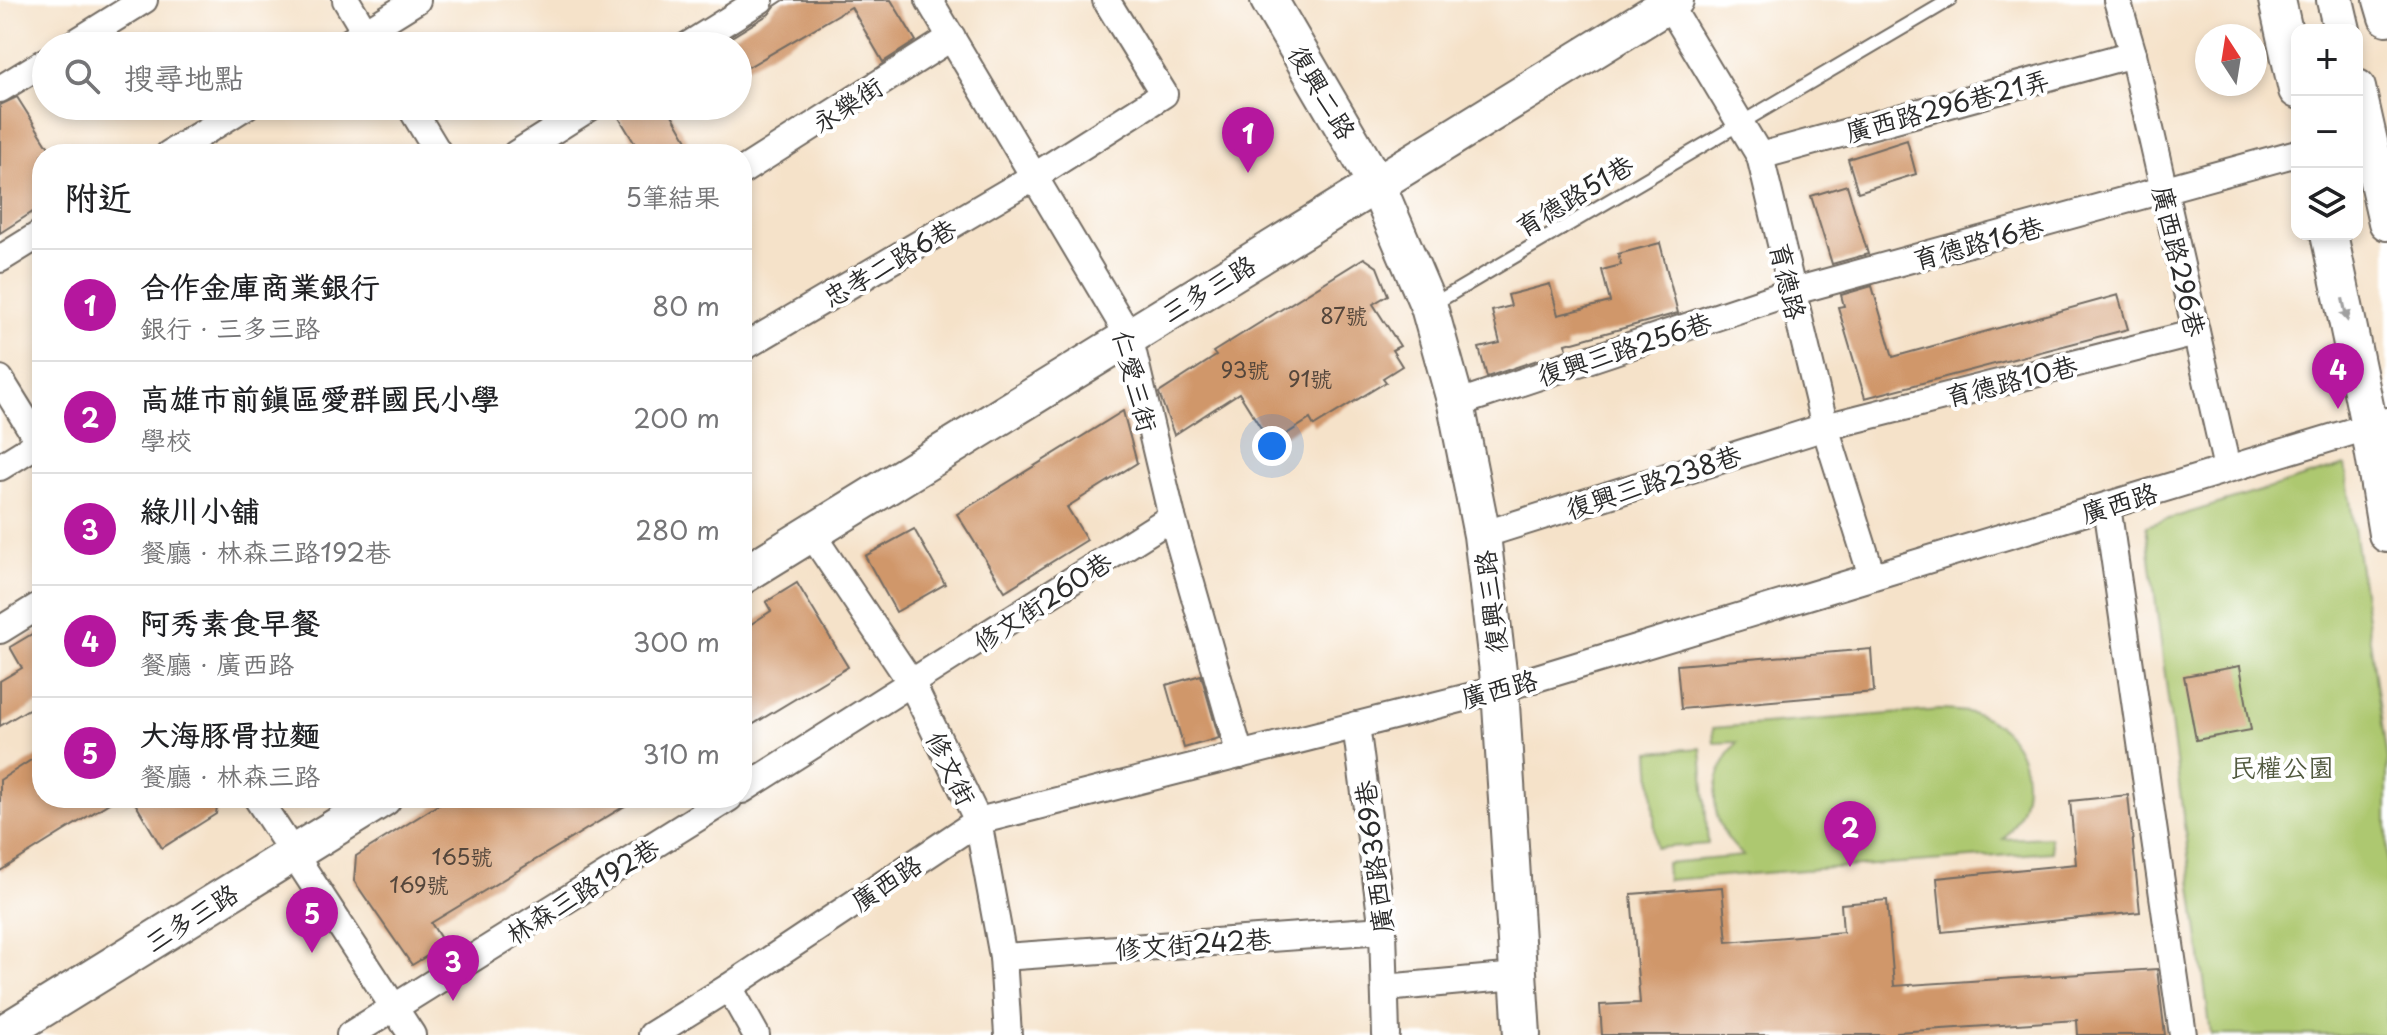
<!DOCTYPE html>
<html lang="zh-TW">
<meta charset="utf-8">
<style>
:root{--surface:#fff;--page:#f6f6f6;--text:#202124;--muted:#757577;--line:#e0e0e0;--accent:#b5179e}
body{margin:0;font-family:"Playpen Sans","LXGW WenKai TC",sans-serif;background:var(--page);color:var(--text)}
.controls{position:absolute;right:24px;top:24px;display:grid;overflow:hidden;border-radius:16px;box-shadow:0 4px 12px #0003}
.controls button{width:72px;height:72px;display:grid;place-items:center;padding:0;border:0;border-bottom:2px solid var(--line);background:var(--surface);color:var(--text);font:40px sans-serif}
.compass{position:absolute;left:2195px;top:24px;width:72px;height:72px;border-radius:50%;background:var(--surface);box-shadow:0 4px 12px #0003;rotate:348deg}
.you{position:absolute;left:1272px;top:446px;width:28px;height:28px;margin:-20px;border:6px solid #fff;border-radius:50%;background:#1a73e8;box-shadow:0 0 0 12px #1a73e833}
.badge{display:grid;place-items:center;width:52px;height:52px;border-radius:50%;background:var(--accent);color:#fff;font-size:26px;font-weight:700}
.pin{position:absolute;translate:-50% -66px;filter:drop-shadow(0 2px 4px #0008)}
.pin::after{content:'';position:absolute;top:42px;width:28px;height:24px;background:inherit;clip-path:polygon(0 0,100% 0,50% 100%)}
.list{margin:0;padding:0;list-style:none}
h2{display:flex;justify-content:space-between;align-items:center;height:104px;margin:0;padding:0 32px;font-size:34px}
h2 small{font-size:26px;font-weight:400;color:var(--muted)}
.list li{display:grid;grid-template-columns:52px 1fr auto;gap:24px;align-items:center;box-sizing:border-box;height:112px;padding:0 32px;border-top:2px solid var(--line)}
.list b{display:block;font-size:30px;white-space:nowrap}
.list p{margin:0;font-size:26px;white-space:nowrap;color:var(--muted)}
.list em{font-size:26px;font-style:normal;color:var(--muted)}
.icon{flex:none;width:44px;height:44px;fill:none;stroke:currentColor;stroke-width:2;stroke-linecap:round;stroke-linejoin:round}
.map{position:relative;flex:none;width:2387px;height:1035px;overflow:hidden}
.search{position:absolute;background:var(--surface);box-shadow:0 4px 12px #0003;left:32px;top:32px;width:720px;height:88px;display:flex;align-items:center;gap:20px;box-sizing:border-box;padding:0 28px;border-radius:44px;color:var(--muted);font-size:30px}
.panel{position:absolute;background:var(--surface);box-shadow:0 4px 12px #0003;left:32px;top:144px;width:720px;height:664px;border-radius:32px}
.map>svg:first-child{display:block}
.green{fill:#adc86f;stroke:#6c7a4d;stroke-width:2}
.building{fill:#d0976a}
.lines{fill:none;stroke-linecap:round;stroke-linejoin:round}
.lane-casing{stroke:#726b62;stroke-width:16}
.street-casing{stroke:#726b62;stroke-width:30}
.secondary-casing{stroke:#726b62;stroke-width:40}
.lane{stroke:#fff;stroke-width:12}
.street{stroke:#fff;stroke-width:26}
.secondary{stroke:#fff;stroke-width:36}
.oneway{fill:#a0a0a0}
.labels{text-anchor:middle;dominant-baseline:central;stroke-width:8;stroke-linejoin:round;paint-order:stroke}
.number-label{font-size:22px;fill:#54463b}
.street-label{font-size:26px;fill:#2b2b2b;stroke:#fff}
.park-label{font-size:26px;fill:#525a3f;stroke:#fff}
</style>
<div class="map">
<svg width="2387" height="1035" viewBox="0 0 2387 1035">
<rect width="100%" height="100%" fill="#fff"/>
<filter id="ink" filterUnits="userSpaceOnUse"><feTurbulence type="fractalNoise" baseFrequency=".0125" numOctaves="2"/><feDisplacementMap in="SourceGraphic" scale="16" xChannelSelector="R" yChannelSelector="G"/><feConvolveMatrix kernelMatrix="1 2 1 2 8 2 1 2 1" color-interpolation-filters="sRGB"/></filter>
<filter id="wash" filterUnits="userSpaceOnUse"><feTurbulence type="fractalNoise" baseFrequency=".006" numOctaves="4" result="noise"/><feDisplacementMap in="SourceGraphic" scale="32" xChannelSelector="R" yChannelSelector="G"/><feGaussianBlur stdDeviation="1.8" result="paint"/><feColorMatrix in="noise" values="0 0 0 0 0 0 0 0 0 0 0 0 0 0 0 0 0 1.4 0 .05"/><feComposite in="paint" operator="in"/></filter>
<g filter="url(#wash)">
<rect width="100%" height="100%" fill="#f5e2c9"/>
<g class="green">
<polygon points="2345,465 2387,759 2387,1035 2211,1035 2146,526"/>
<path d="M1941,710C1958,711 1975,711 1990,720C2035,747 2036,804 2003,839L2050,837L2052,852L1667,880L1666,863L1744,856C1705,823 1708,779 1737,742L1714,743L1713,728Z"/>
<polygon points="1701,748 1708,844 1656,848 1650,752"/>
</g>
<g id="blocks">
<g class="building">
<polygon points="784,0 891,0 916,41 883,62 851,7 738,73 738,46 717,46 769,14 775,6"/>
<polygon points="17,97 53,154 42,154 42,206 0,233 0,105"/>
<polygon points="612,106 667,106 695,154 641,154"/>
<polygon points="1907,140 1916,174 1858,192 1848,159"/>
<polygon points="1847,185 1868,254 1832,264 1811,196"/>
<polygon points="1660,243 1678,313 1566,344 1567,350 1487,377 1479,348 1500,343 1492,311 1511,306 1508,295 1550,284 1558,315 1610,302 1602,270 1621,265 1618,254"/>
<polygon points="1364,258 1377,267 1388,295 1373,304 1400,346 1392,350 1402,366 1383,378 1386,382 1314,426 1310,419 1271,444 1239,393 1174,435 1159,393 1216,356 1213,352"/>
<polygon points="1872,286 1893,357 2118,295 2128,329 1865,398 1838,307 1844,306 1841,295"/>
<polygon points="1123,411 1137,463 1067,507 1087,540 1005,591 957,514"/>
<polygon points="914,529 945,584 896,612 865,556"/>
<polygon points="797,583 848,667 742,731 742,630 771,611 766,602"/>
<polygon points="42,628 42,701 0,726 0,681 22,668 10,647"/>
<polygon points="1871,649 1874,692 1681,709 1677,665"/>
<polygon points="2240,666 2251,730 2196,740 2184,676"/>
<polygon points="1201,675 1219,738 1184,748 1166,685"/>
<polygon points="42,753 42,798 117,798 0,871 0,780"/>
<polygon points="2128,795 2140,912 1942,932 1937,878 2076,864 2070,801"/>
<polygon points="132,798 218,798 216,814 162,848"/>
<polygon points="449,798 638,798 431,923 445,945 412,965 354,881 356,856"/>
<polygon points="1722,887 1727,942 1843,932 1841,904 1887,900 1894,986 2157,969 2165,1035 2078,1035 2077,1020 1897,1032 1897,1035 1602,1035 1600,1005 1640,1003 1631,894"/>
</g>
</g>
</g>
<g filter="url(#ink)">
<use href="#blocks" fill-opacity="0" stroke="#726b62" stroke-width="2"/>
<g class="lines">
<g class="lane-casing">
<polyline id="lane" points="1432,305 1950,0"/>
</g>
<g class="street-casing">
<g id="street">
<polyline points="346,0 373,45"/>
<polyline points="929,0 1129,336 1172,517 1240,755"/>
<polyline points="2117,0 2133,54 2227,468"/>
<polyline points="1668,3 1760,156 1825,427 1872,576"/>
<polyline points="70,46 144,0"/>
<polyline points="343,46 417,0"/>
<polyline points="687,46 760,0"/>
<polyline points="0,89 46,61"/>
<polyline points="410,106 439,154"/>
<polyline points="169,154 246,106"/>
<polyline points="516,154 592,106"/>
<polyline points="1760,156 2133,54"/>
<polyline points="742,171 952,37"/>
<polyline points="0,259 42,233"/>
<polyline points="742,348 1035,176 1164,94 1106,0"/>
<polyline points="0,379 42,447"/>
<polyline points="1456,404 1791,292 2297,153"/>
<polyline points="0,467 42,441"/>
<polyline points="2107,506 2183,1035"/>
<polyline points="811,533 912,684 978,821 1003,957 1008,1035"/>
<polyline points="1482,535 1825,427 2196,333"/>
<polyline points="0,630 42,604"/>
<polyline points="1356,725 1383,930 1386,1035"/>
<polyline points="742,790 1172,517"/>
<polyline points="257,798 412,1035"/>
<polyline points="1003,957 1383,930"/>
<polyline points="729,987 756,1035"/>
<polyline points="1385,988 1517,976"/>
<polyline points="350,1035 729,798"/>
<polyline points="652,1035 729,987 978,821 1500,689 2387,421"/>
</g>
</g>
<g class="secondary-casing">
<g id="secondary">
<polyline points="1269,0 1377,185 1429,307 1456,404 1482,535 1500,689 1522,1035"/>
<polyline points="2277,0 2297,90"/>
<polyline points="2335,0 2342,30"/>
<polyline points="2382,0 2387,17"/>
<polyline points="2357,88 2387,222"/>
<polyline points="2329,234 2369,425 2387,534"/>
<polyline points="742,576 1675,0"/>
<polyline points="0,1035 383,798"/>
</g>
</g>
<use href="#lane" class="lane"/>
<use href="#street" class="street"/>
<use href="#secondary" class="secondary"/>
</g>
<defs><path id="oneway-solid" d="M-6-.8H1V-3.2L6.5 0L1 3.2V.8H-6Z" transform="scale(2)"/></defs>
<use class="oneway" href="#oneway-solid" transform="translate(2345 310) rotate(78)"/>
</g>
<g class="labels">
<g class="number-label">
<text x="1344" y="314">87號</text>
<text x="1245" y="368">93號</text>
<text x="1310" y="377">91號</text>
<text x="462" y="855">165號</text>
<text x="419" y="883">169號</text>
</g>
<g class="street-label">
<text transform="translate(1323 92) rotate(59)">復興二路</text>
<text transform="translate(847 104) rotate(-33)">永樂街</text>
<text transform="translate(1947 105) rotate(-15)">廣西路296巷21弄</text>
<text transform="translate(1574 195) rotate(-31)">育德路51巷</text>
<text transform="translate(1978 242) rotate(-15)">育德路16巷</text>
<text transform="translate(2180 261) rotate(77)">廣西路296巷</text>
<text transform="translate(889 262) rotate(-30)">忠孝二路6巷</text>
<text transform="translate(1789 281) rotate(77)">育德路</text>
<text transform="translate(1208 288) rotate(-31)">三多三路</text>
<text transform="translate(1624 348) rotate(-18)">復興三路256巷</text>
<text transform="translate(2011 380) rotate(-14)">育德路10巷</text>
<text transform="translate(1136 381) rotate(75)">仁愛三街</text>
<text transform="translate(1653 481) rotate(-18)">復興三路238巷</text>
<text transform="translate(2119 502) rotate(-17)">廣西路</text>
<text transform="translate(1042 601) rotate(-33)">修文街260巷</text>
<text transform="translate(1490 602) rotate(-97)">復興三路</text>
<text transform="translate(1499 688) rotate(-15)">廣西路</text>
<text transform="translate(952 768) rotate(64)">修文街</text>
<text transform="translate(1373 857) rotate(-97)">廣西路369巷</text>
<text transform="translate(886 882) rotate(-34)">廣西路</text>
<text transform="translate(582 890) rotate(-32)">林森三路192巷</text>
<text transform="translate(191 917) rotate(-32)">三多三路</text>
<text transform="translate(1193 943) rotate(-4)">修文街242巷</text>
</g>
<g class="park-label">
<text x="2282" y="766">民權公園</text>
</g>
</g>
</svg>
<div class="controls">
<button>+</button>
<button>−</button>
<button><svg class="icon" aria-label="layers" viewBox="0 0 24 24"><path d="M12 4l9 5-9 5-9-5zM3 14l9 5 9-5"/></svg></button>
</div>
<svg class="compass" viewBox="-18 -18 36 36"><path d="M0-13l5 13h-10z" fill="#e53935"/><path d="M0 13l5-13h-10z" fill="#757577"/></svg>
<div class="you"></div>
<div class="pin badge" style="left:1248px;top:173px">1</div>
<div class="pin badge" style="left:1850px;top:867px">2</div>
<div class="pin badge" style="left:453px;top:1001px">3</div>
<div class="pin badge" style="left:2338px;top:409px">4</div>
<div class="pin badge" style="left:312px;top:953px">5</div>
<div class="search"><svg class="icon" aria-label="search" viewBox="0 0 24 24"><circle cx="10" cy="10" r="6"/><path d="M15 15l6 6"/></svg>搜尋地點</div>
<section class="panel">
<h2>附近<small>5筆結果</small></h2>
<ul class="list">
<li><span class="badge">1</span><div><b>合作金庫商業銀行</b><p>銀行 · 三多三路</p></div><em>80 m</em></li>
<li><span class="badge">2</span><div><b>高雄市前鎮區愛群國民小學</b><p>學校</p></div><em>200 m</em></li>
<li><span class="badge">3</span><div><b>綠川小舖</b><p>餐廳 · 林森三路192巷</p></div><em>280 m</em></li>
<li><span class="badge">4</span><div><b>阿秀素食早餐</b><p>餐廳 · 廣西路</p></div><em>300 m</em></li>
<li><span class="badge">5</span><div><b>大海豚骨拉麵</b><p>餐廳 · 林森三路</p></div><em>310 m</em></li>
</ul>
</section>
</div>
